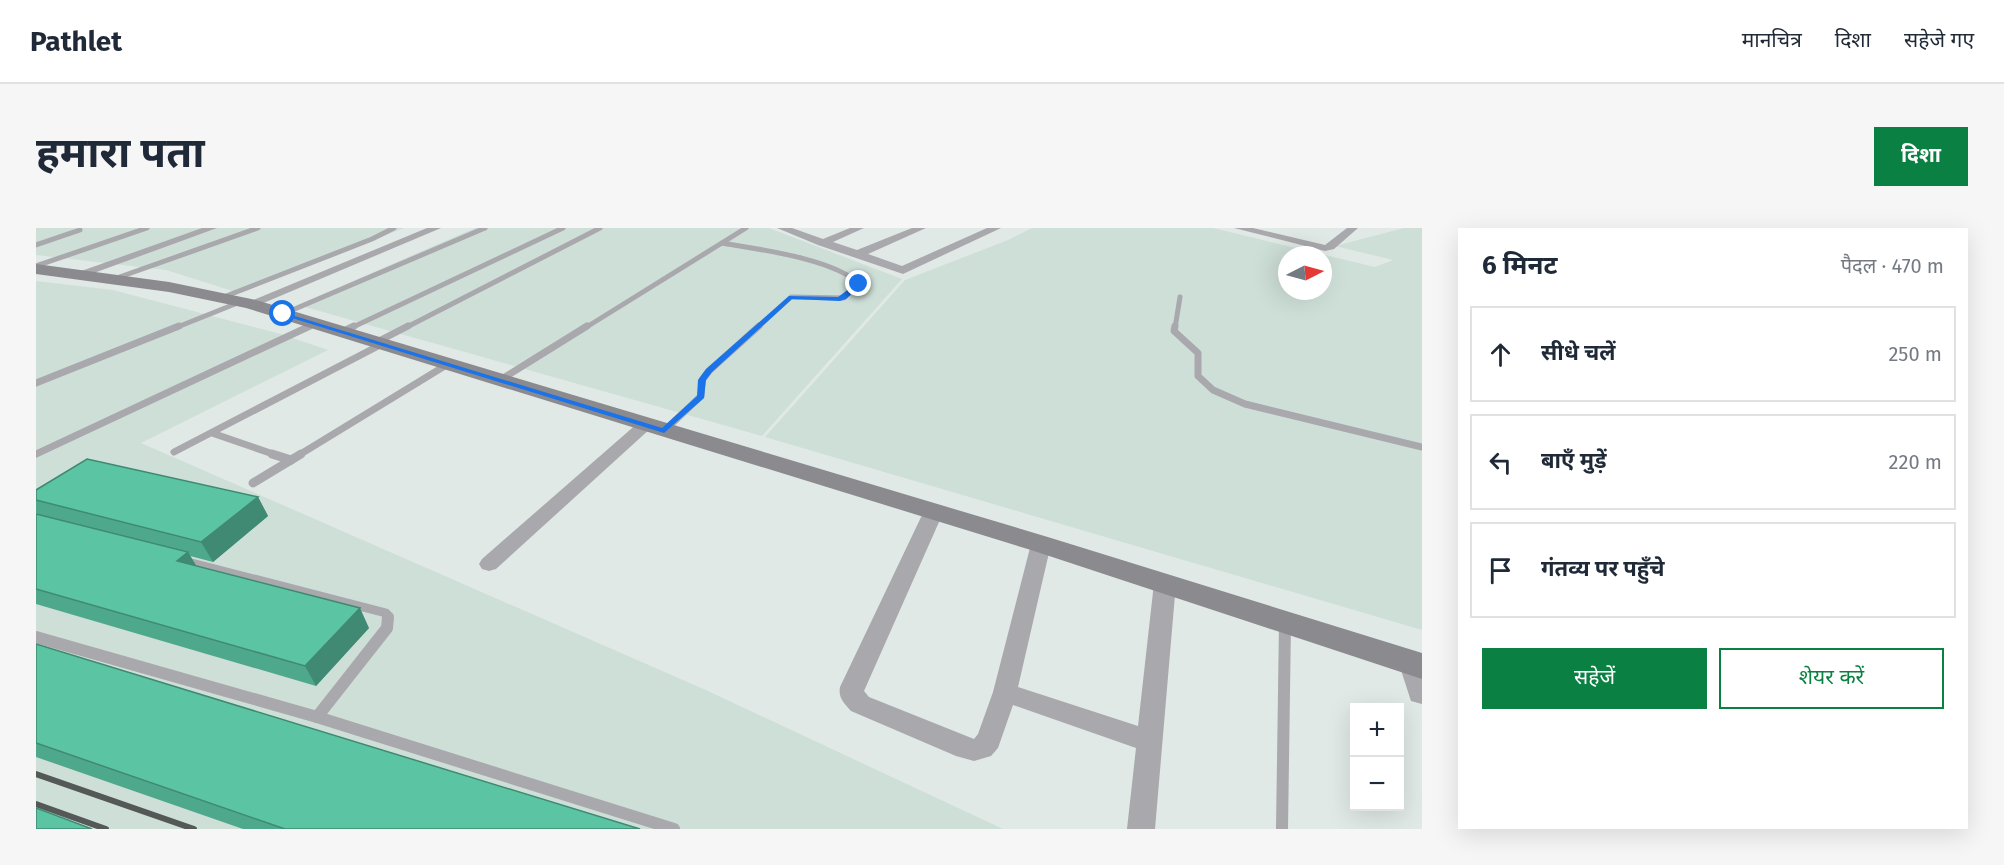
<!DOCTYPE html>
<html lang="hi">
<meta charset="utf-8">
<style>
:root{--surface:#fff;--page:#f6f6f7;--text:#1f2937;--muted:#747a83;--line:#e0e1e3;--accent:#0b8043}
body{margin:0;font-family:"Fira Sans","Noto Sans Devanagari",sans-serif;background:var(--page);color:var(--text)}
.controls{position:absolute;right:18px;bottom:18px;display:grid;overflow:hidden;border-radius:0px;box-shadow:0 6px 24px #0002}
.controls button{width:54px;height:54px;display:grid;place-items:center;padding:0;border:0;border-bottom:2px solid var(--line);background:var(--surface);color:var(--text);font:30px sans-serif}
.compass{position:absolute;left:1242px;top:18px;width:54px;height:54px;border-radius:50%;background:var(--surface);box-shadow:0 6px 24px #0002;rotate:84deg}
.stop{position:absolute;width:18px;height:18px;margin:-14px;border:4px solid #1a73e8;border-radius:50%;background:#fff}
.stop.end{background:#1a73e8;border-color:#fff;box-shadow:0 2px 6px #0008}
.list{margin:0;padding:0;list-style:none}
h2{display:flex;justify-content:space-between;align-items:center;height:78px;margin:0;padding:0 24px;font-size:26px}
h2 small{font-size:20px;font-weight:400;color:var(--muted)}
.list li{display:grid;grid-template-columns:39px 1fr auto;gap:18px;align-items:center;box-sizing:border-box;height:96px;margin:0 12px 12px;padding:0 12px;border:2px solid var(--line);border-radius:0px}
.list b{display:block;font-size:22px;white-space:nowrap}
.list em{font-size:20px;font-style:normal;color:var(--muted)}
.actions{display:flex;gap:12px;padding:18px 24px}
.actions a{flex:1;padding:14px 0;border:2px solid var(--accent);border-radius:0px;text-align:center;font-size:21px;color:var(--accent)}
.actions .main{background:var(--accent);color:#fff}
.icon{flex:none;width:33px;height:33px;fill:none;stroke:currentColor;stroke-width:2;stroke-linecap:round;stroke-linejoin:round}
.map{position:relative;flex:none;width:1386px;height:601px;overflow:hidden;border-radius:0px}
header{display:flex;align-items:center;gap:36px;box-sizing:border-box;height:84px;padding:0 30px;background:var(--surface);border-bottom:2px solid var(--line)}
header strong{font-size:28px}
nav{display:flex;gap:33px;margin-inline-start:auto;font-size:21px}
.intro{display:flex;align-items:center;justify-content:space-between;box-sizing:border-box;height:144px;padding:0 36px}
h1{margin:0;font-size:42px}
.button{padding:15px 27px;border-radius:0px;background:var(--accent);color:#fff;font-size:21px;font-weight:700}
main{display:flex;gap:36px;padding:0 36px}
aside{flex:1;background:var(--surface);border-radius:0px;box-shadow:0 6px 24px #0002}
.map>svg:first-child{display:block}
.built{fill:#cedfd8;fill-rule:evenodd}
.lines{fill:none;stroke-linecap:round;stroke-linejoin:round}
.service-far3{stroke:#a9a8ac;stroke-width:5}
.service-far2{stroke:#a9a8ac;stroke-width:7}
.service-far1{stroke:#a9a8ac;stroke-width:9}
.service{stroke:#a9a8ac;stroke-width:12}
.minor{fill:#a9a8ac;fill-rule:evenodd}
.tertiary{fill:#a9a8ac;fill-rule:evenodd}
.secondary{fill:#8b8a8f;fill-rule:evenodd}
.rail{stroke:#545957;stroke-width:6}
.wall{fill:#4ea98c}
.shaded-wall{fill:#408972}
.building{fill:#5bc4a3;stroke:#408972;stroke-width:1.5}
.route{fill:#1a73e8}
</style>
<header>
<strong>Pathlet</strong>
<nav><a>मानचित्र</a><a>दिशा</a><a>सहेजे गए</a></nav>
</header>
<div class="intro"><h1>हमारा पता</h1><a class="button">दिशा</a></div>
<main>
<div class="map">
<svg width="1386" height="601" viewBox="0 0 1386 601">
<rect width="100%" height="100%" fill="#e0e9e5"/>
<g class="built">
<polygon points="0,0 368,0 203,65 130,42 0,27"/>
<polygon points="439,0 733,0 866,51 726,208 262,77"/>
<path d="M996,0H1177L1339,39L1357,32L1299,18L1368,0H1386V402L729,209L869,52L972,12ZM1251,27H1287V63H1251Z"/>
<polygon points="0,53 77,62 245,106 292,122 105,215 672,463 967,601 0,601"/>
</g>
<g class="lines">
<g class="service-far3">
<path d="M686,15C721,21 799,31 823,56L808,70L755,69L721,100"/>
<polyline points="0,17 44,2"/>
<polyline points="0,38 111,0"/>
<polyline points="78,51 222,0"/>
<polyline points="185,70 336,11 358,0"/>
<polyline points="247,86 449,0"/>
<polyline points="139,100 204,74"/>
<polyline points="271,100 279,96"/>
<polyline points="315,100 527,0"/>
<polyline points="369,100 564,0"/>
<polyline points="549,100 710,0"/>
<polyline points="1139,100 1144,69"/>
</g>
<g class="service-far2">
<polyline points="1139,98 1138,103 1162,125 1162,148 1177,162 1209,176 1386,219"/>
<polyline points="306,104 318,98"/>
<polyline points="341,114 372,98"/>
<polyline points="464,152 551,98"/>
<polyline points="0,155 143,98"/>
<polyline points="628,203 665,168 666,152 673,143 723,98"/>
<polyline points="176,205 240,227"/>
<polyline points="138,224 346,116"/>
<polyline points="0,226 274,98"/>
<polyline points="263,227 412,136"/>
</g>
<g class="service-far1">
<polyline points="236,226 255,232"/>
<polyline points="217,255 265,226"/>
<polyline points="148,333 350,385 353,391"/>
</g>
<g class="service">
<polyline points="0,409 281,489 638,601"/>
<polyline points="281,489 351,400 352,389"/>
<polyline points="1246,601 1249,395"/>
</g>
<g class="minor">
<polygon points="166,0 181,0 47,49 39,49 37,46"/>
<polygon points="391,0 405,0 218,79 210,79 208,76"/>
<polygon points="741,0 756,0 787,11 814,0 828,0 797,14 821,22 876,0 890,0 832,26 866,38 951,0 965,0 867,46 782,17"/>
<polygon points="1198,0 1217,0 1289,17 1311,0 1322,0 1298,21 1289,23"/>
<polygon points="609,192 617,197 615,200 460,341 453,343 446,341 443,336 446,331 603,194"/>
<path d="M897,279L904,281L907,285L828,463L833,469L938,511L942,506L957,464L995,316L998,311L1005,309L1012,311L1015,316L982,459L1102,498L1118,355L1122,350L1129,348L1136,350L1140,355L1119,601H1091L1100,520L977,477L962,520L955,528L938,533L920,528L815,483C808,475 802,470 804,459L887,285L890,281Z"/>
</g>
<polygon class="tertiary" points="1378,425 1386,427 1386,476 1375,473 1363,436 1368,428"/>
<polygon class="secondary" points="0,36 133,54 220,72 1015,310 1386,425 1386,451 995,322 210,80 133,64 0,46"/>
<g class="rail">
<polyline points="0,546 158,601"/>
<polyline points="0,576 70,601"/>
</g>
</g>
<g class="wall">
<polygon points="0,262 222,269 232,288 177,334 154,328 160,338 333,400 280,458 0,376 0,286 1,286 0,285"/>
<polygon points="0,416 604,601 207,601 0,529"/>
</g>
<g class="shaded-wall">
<polygon points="222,269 232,288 177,334 165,314"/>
<polygon points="152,324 164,344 141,333"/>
<polygon points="324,380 333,400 280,458 269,438"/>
</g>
<g class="building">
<polygon points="51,231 222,269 165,314 0,272 0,262"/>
<polygon points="0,286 152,324 141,333 324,380 269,438 0,361"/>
<polygon points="0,416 604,601 249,601 0,515"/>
<polygon points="0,580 56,601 0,601"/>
</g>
<polygon class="route" points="821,55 826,56 810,71 804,73 756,71 676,144 670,152 668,170 628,205 243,86 249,85 626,200 661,168 662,152 670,141 753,68 802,69"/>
</svg>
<div class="controls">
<button>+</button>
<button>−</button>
</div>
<svg class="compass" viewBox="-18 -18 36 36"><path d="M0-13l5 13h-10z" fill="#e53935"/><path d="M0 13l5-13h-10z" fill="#747a83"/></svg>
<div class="stop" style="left:247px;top:86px"></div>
<div class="stop end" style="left:823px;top:56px"></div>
</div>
<aside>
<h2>6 मिनट<small>पैदल · 470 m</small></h2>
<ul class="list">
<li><svg class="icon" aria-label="ahead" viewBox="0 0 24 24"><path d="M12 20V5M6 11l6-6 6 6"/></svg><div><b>सीधे चलें</b></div><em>250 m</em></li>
<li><svg class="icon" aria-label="left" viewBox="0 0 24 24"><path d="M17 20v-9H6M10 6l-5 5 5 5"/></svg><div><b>बाएँ मुड़ें</b></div><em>220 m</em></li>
<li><svg class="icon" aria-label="arrive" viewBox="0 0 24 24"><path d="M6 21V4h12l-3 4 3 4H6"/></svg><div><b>गंतव्य पर पहुँचे</b></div></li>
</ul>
<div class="actions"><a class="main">सहेजें</a><a>शेयर करें</a></div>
</aside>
</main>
